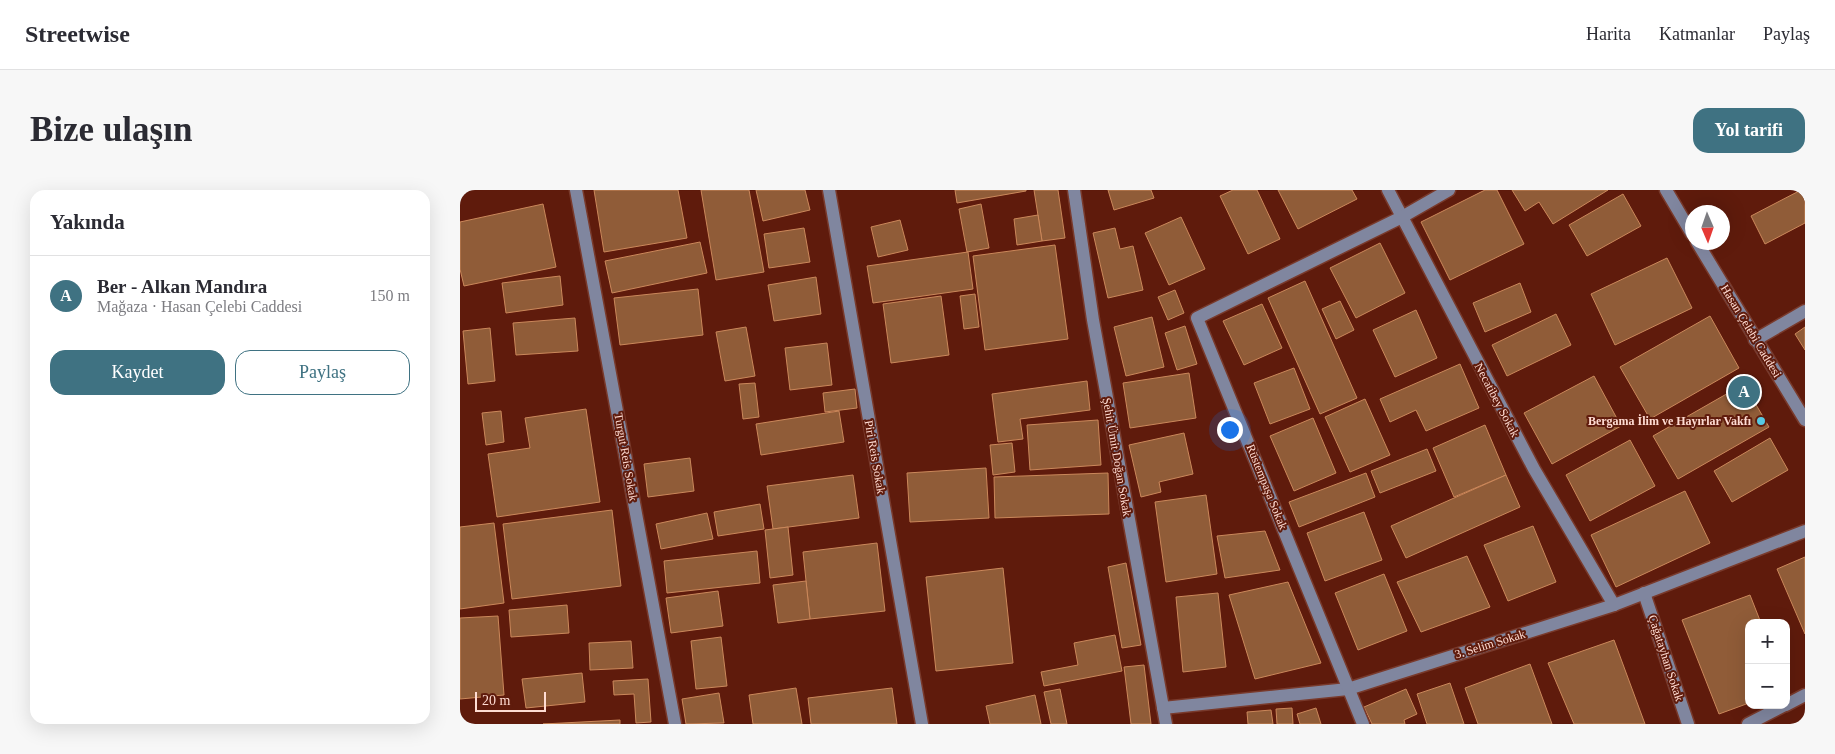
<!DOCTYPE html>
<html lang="tr">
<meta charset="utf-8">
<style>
:root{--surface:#fff;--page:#f7f7f7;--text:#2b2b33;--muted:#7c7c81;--line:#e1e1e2;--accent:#3f7282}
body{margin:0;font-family:Georgia,serif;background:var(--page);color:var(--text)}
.controls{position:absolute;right:15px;bottom:15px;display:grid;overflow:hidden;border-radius:10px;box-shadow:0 5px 20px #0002}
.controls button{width:45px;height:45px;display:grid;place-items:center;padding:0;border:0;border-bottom:1px solid var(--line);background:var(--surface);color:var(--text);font:25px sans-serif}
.compass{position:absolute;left:1225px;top:15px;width:45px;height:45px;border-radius:50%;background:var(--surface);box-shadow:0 5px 20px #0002;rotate:178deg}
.scale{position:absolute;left:15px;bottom:12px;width:71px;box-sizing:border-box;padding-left:5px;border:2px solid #ffdcd3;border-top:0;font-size:14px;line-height:18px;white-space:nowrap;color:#ffdcd3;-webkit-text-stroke:4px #5f1b0c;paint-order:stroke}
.you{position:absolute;left:769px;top:239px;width:18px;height:18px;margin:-12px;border:4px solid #fff;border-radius:50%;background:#1a73e8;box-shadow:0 0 0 8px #1a73e833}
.badge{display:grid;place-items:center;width:32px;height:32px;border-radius:50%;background:var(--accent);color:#fff;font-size:16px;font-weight:700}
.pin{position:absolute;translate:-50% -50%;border:2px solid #fff;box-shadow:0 1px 5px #0006}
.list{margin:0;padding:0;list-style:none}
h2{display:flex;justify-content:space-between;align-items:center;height:65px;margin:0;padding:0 20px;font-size:21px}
h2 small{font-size:16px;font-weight:400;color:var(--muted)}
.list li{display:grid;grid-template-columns:32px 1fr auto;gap:15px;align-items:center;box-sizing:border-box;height:80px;padding:0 20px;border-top:1px solid var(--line)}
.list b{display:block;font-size:19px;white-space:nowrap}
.list p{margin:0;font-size:16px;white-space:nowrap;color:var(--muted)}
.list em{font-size:16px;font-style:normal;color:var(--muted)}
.actions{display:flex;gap:10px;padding:15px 20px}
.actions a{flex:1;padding:11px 0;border:1px solid var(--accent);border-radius:15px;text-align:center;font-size:18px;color:var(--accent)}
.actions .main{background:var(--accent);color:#fff}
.map{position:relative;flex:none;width:1345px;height:534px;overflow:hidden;border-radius:15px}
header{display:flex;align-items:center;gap:30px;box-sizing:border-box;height:70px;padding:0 25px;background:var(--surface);border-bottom:1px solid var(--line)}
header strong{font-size:24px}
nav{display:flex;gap:28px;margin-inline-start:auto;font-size:18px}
.intro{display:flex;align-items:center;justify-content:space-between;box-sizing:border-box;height:120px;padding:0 30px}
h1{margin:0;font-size:35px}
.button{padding:12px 22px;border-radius:15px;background:var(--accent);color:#fff;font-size:18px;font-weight:700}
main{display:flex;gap:30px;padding:0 30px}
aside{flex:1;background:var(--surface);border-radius:15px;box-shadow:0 5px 20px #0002}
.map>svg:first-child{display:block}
.building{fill:#905c38;stroke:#cb885b}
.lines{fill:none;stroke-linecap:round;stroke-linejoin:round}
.minor-casing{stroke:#793a2c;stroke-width:15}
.minor{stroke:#80869f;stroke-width:12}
.poi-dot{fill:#57c9e2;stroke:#5f1b0c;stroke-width:2}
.labels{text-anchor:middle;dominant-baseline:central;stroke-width:4;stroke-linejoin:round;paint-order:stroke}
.street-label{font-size:12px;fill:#ffdcd3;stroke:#5f1b0c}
.poi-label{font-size:12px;font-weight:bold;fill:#ffdcd3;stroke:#5f1b0c;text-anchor:end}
</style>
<header>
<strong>Streetwise</strong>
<nav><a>Harita</a><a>Katmanlar</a><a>Paylaş</a></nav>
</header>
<div class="intro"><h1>Bize ulaşın</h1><a class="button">Yol tarifi</a></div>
<main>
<aside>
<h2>Yakında<small></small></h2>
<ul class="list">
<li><span class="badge">A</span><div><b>Ber - Alkan Mandıra</b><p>Mağaza · Hasan Çelebi Caddesi</p></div><em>150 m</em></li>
</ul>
<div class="actions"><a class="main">Kaydet</a><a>Paylaş</a></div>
</aside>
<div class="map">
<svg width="1345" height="534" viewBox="0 0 1345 534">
<rect width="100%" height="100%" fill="#5f1b0c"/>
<g class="building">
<polygon points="134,0 218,0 227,48 144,62"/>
<polygon points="241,0 289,0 304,82 256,90"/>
<polygon points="296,0 345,0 350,20 303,31"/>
<polygon points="495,0 566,0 566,1 497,13"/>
<polygon points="574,0 598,0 605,48 582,51"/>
<polygon points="648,0 691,0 694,8 654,20"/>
<polygon points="773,0 797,0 820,49 788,64 760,6"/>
<polygon points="818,0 892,0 897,9 838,39"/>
<polygon points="1025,0 1037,0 1064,54 990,90 961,32"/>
<polygon points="1052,0 1148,0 1093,34 1079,12 1065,21"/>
<polygon points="1341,0 1345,0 1345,33 1305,54 1291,26"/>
<polygon points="1163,4 1181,36 1127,66 1109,35"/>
<polygon points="83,14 96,77 4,96 0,79 0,32"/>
<polygon points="521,14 529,58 507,62 499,19"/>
<polygon points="578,25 582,51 557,55 554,29"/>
<polygon points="721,27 745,79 709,95 685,43"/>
<polygon points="440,30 448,60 418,67 411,37"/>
<polygon points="344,38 350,72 309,78 304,44"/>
<polygon points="655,38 660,59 673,56 683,100 648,108 633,43"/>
<polygon points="240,52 247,83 152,103 145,71"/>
<polygon points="920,53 945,103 896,128 870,78"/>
<polygon points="595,55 608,149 525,160 513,66"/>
<polygon points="508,62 513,99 413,113 407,76"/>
<polygon points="1207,68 1232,118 1155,155 1131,104"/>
<polygon points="100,86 103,115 46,123 42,93"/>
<polygon points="356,87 361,124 314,131 308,95"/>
<polygon points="845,91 897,208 860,224 808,108"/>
<polygon points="1060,93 1071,122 1025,142 1013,113"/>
<polygon points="238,99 243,145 160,155 154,108"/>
<polygon points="715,100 724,123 708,130 698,107"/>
<polygon points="515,104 519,137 504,139 500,106"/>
<polygon points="481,106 489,165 431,173 423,114"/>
<polygon points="880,111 894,140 876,149 862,119"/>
<polygon points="802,114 822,158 784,175 763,131"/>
<polygon points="956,120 977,168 935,187 913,140"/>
<polygon points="1096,124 1111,155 1047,186 1032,155"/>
<polygon points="1250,126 1279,178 1190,229 1160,177"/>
<polygon points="692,127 704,177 666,186 654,137"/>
<polygon points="115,128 118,161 56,165 53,133"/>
<polygon points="725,136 737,174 717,180 705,143"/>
<polygon points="286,137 295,186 265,191 256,142"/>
<polygon points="1345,137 1345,160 1335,144"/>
<polygon points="30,138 35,191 8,194 3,141"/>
<polygon points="367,153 372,195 330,200 325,158"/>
<polygon points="1000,174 1019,218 966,241 956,220 930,232 920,209"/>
<polygon points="834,178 850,219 810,234 794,193"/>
<polygon points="729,183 736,228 670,238 663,193"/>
<polygon points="1134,186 1161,236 1092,274 1064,223"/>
<polygon points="627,191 630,220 560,229 563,249 538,252 532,204"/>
<polygon points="295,193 299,227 283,229 279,194"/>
<polygon points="1284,194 1309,237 1218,289 1193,246"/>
<polygon points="395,199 397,218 365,222 363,203"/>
<polygon points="905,209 930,265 890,282 865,227"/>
<polygon points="126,219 140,312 37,327 28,264 70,258 65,228"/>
<polygon points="41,221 44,252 26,255 22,223"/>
<polygon points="379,221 384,252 301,265 296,234"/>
<polygon points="853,228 876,283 834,301 810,246"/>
<polygon points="638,230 641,275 570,280 567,235"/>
<polygon points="1025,235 1046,285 994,307 973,258"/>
<polygon points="724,243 733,284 699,292 701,302 681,307 669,255"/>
<polygon points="1310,248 1328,280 1272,312 1254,281"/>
<polygon points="1170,250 1195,296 1130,331 1106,285"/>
<polygon points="552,253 555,282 533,285 530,255"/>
<polygon points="967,259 976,281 920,303 911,281"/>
<polygon points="230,268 234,301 188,307 184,274"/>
<polygon points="526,278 529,328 450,332 447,283"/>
<polygon points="648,283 649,324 535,328 534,287"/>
<polygon points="906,283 915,307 839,337 829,312"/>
<polygon points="393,285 399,328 313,339 307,296"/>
<polygon points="1046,285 1060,317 946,368 931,336"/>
<polygon points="1225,301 1250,353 1156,397 1131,345"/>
<polygon points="746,305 757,384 706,392 695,312"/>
<polygon points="300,314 304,339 258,346 254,322"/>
<polygon points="152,320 161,396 52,409 43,334"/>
<polygon points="904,322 922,370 865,391 847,343"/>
<polygon points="247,323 253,349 201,359 196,334"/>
<polygon points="34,333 44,413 0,419 0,337"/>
<polygon points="1073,336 1096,392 1048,411 1024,355"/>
<polygon points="328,337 333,385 310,388 305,340"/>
<polygon points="805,341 820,380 765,388 757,346"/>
<polygon points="417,353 425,421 350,429 343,362"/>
<polygon points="297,361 300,393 207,403 204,371"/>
<polygon points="1007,366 1030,417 961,442 937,392"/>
<polygon points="1345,367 1345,444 1317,379"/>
<polygon points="666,373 681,455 662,458 648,377"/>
<polygon points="543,378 553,473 476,481 466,387"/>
<polygon points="924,384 947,441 898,460 875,403"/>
<polygon points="346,391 350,429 318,433 313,395"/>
<polygon points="828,392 861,473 795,489 769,405"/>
<polygon points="258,401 263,436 211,443 206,408"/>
<polygon points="758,403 766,477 723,482 716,407"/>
<polygon points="1290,405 1301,433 1289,433 1289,513 1259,524 1222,430"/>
<polygon points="107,415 109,443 51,447 49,420"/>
<polygon points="38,426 44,505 0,509 0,428"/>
<polygon points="655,445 662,481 584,496 581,482 618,475 614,453"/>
<polygon points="261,447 267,496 236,499 231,451"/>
<polygon points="1154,450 1185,534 1114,534 1088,473"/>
<polygon points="171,451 173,478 130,480 129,453"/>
<polygon points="1070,474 1092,534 1018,534 1005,498"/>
<polygon points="684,475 691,534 671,534 664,477"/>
<polygon points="122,483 125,512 66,518 62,489"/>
<polygon points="188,489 191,532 176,533 174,504 154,505 153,491"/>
<polygon points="990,493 1004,534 967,534 957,504"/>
<polygon points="336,498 342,534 293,534 289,505"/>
<polygon points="432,498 437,534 351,534 348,508"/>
<polygon points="600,499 607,534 591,534 584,502"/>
<polygon points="946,499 957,524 944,530 945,534 912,534 904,517"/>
<polygon points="259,503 264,533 226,534 222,509"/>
<polygon points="575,505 581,534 530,534 526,516"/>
<polygon points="832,518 833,534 817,534 816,519"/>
<polygon points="856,518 861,534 840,534 837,524"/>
<polygon points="811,520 813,534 788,534 787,522"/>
<polygon points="160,530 160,534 83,534"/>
</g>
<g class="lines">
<g class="minor-casing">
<g id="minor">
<polyline points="116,0 215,534"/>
<polyline points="369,0 462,534"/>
<polyline points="614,0 633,130 706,534"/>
<polyline points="928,0 1074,279 1154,415"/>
<polyline points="1206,0 1232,44"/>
<polyline points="1237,52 1345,230"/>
<polyline points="1295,150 1345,121"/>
<polyline points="1184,403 1228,534"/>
<polyline points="1326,515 1345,505"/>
<polyline points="703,518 888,499 1154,415 1345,341"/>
<polyline points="903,534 737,128 942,27 989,0"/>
<polyline points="1288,534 1325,515"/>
</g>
</g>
<use href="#minor" class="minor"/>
</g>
<circle class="poi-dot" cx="1301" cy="231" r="5"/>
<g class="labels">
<g class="street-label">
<text transform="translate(1291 141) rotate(59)">Hasan Çelebi Caddesi</text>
<text transform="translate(1037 210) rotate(62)">Necatibey Sokak</text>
<text transform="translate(166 267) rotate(80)">Turgut Reis Sokak</text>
<text transform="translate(415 267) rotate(80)">Piri Reis Sokak</text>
<text transform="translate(657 267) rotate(80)">Şehit Ümit Doğan Sokak</text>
<text transform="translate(807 297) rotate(68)">Rüstempaşa Sokak</text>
<text transform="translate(1030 454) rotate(-17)">3. Selim Sokak</text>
<text transform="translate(1206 468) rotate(72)">Çağatayhan Sokak</text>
</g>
<g class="poi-label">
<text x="1291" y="231">Bergama İlim ve Hayırlar Vakfı</text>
</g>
</g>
</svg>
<div class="controls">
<button>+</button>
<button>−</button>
</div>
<svg class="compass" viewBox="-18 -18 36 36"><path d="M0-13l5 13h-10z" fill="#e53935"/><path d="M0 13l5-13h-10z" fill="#7c7c81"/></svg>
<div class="scale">20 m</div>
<div class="you"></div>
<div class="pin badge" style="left:1284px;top:202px">A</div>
</div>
</main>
